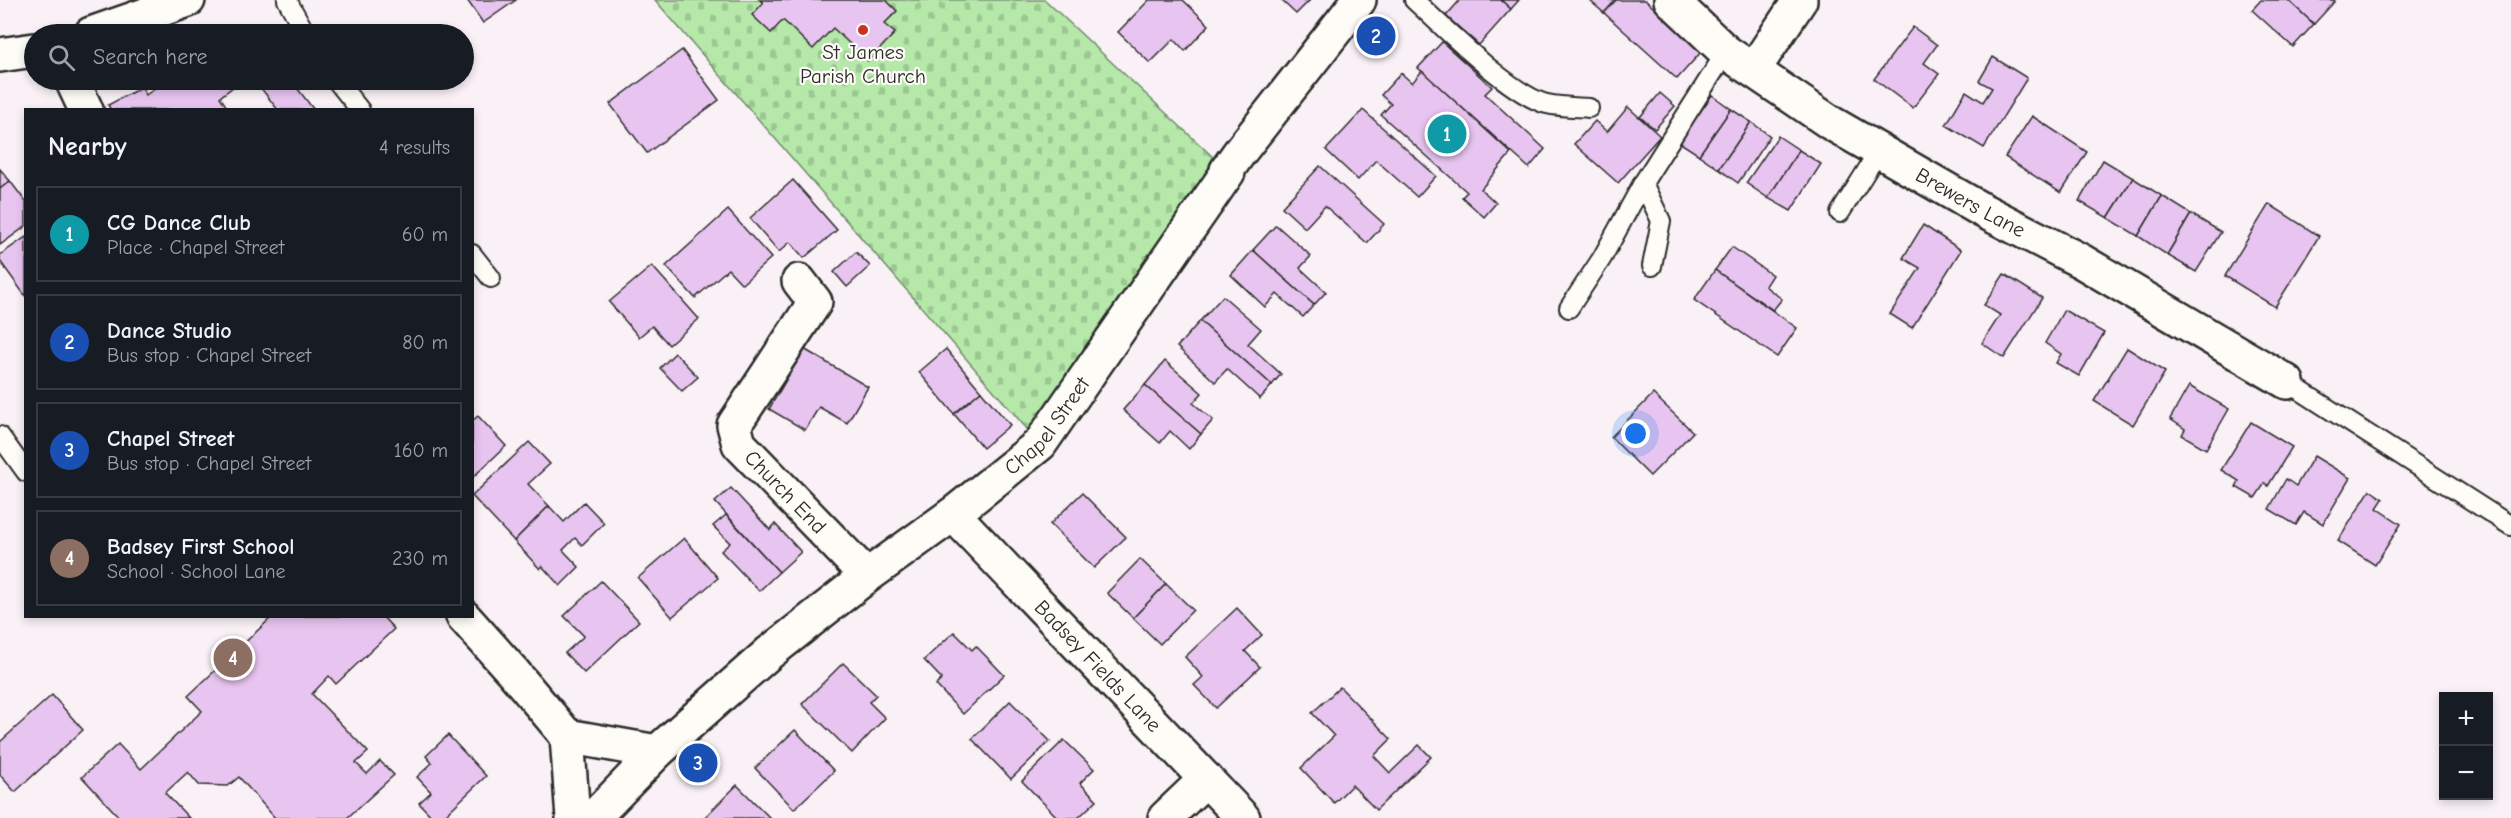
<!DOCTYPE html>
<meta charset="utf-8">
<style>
:root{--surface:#171b24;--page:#20242c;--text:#f1f3f6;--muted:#9ea1a6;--line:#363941;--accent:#2563eb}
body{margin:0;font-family:"Comic Neue",sans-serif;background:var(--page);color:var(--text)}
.controls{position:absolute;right:18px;bottom:18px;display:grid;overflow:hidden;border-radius:0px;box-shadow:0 3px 9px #0003}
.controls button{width:54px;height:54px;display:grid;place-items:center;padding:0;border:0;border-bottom:2px solid var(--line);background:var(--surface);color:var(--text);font:30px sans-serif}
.you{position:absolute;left:1636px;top:434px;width:21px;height:21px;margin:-15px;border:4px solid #fff;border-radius:50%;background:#1a73e8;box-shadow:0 0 0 9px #1a73e833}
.badge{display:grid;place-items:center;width:39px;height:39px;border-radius:50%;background:var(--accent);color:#fff;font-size:20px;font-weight:700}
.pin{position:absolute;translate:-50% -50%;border:3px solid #fff;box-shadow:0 2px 6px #0006}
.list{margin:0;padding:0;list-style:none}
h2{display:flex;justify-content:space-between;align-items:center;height:78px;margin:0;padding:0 24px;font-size:26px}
h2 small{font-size:20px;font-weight:400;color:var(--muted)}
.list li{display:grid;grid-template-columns:39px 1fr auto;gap:18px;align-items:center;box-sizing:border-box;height:96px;margin:0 12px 12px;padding:0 12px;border:2px solid var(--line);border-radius:0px}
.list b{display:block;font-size:22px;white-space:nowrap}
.list p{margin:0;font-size:20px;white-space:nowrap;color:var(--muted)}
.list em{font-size:20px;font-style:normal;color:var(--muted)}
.icon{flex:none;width:33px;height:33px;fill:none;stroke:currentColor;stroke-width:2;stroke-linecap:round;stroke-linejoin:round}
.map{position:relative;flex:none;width:2511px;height:818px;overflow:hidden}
.search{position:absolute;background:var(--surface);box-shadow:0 3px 9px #0003;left:24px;top:24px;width:450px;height:66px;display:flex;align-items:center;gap:15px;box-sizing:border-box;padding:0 21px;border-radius:33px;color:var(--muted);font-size:22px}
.panel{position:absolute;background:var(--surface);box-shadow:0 3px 9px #0003;left:24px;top:108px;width:450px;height:510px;border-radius:0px}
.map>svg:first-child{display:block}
.cemetery{fill:url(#cemetery-stones);stroke:#708a6a;stroke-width:1.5}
.building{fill:#e8c5f0;stroke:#2b2b2b;stroke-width:1.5}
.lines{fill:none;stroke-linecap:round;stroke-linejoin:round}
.lane-casing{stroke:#2b2b2b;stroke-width:22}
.street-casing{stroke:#2b2b2b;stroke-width:38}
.lane{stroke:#fdfcf7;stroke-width:18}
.street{stroke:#fdfcf7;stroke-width:33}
.poi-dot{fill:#c8321e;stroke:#fdfcf7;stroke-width:2}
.labels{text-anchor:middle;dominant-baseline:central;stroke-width:4.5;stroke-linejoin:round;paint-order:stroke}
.poi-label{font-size:21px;fill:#2b2b2b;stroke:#fdfcf7}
.street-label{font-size:21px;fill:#2b2b2b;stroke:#fdfcf7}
</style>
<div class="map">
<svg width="2511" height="818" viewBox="0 0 2511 818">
<defs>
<pattern id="cemetery-stones" width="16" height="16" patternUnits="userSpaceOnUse" patternTransform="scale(1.5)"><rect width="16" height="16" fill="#b5e8a9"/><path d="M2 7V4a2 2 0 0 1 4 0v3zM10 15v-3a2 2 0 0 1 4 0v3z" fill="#9cc792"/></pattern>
</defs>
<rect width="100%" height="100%" fill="#f9f1f6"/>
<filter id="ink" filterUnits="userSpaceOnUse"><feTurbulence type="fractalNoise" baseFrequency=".0167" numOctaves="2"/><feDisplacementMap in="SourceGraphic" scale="12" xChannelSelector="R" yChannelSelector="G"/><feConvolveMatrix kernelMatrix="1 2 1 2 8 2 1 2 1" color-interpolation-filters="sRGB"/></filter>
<g filter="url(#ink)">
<polygon class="cemetery" points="655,0 1045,0 1227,170 1040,444"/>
<g class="building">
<polygon points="467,0 516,0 483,23"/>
<polygon points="760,0 886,0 897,11 884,24 895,33 868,61 833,28 813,49 783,20 771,33 752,15 763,3"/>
<polygon points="1149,0 1183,0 1209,25 1185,51 1174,39 1150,63 1118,32"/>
<polygon points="1281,0 1310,0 1296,14"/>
<polygon points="1460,0 1501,0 1511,9 1479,45 1446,16"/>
<polygon points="1501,0 1519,0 1511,9"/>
<polygon points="1589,0 1616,0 1604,13"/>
<polygon points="1616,0 1645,0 1702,51 1677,79 1604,13"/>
<polygon points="2261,0 2288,0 2314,24 2293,47 2252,10"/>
<polygon points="2288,0 2333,0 2335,1 2314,24"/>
<polygon points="1913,27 1937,45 1924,63 1939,74 1913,108 1874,79"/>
<polygon points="1442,42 1492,87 1485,94 1545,149 1529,168 1418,68"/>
<polygon points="682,50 719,100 647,153 610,104"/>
<polygon points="1993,57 2027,78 1984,148 1946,125 1966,91 1983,102 1992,88 1979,81"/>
<polygon points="1422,71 1511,153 1481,189 1496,203 1484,217 1462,197 1467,192 1381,115 1391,104 1381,95 1401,73 1412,83"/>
<polygon points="167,80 242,80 220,97 229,110 111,110 108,105 142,87 146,95"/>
<polygon points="269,80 291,80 314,110 278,110 260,87"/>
<polygon points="1660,93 1675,106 1655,129 1640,117"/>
<polygon points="1712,95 1731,109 1699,155 1679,142"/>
<polygon points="1628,107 1660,136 1618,183 1574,144 1595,121 1607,132"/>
<polygon points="1731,109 1751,122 1719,169 1699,155"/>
<polygon points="1363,110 1436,176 1417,197 1376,160 1358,180 1326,150"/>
<polygon points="2032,116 2087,152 2061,193 2005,157"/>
<polygon points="1751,122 1770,136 1738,183 1719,169"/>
<polygon points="1778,136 1799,150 1768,198 1746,183"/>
<polygon points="1799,150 1821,164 1791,211 1768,198"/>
<polygon points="2103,160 2133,178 2108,218 2079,201"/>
<polygon points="1320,166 1384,224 1367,243 1325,206 1305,228 1282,207"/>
<polygon points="0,169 10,181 0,189"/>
<polygon points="2133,178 2162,196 2138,236 2108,218"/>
<polygon points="793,180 837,230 804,258 790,242 779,252 750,218"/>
<polygon points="10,181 26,202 26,226 0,245 0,189"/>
<polygon points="2162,196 2191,214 2167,255 2138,236"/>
<polygon points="2269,204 2319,236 2275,307 2225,276"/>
<polygon points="728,210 771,258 742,284 728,269 695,298 666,266"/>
<polygon points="2191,214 2221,232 2196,272 2167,255"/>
<polygon points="1276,225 1311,256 1300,268 1326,292 1314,305 1253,250"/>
<polygon points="1923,225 1961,250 1912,328 1890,314 1920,268 1903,258"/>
<polygon points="26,237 26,297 0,261 0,255"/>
<polygon points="1732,247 1772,275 1765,286 1782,299 1773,310 1715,270"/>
<polygon points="1253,250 1314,305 1303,317 1277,294 1265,307 1231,275"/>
<polygon points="856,252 870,266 847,287 834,272"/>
<polygon points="652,266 699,319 669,345 652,326 639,337 609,302"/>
<polygon points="1715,270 1797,328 1777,357 1694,300"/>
<polygon points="2004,274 2042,298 2004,358 1982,343 2000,315 1984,305"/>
<polygon points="1223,296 1261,329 1248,344 1281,374 1272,385 1200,321"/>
<polygon points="2064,310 2104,333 2079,376 2056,363 2061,354 2045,343"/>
<polygon points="1200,321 1272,385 1260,399 1227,369 1215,382 1177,347"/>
<polygon points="2127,348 2165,372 2133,425 2094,401"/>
<polygon points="804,349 868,387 847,423 819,407 805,430 769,409"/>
<polygon points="946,349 981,391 954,414 919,372"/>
<polygon points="675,353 698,377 682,391 660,368"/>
<polygon points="1165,361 1202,393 1193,403 1213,420 1201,434 1145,385"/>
<polygon points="1145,385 1201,434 1189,449 1170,431 1160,443 1123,410"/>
<polygon points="2189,386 2229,409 2206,449 2182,435 2185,429 2170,419"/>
<polygon points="981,391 1010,425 983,448 954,414"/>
<polygon points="1653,394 1693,432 1650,476 1611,437"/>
<polygon points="478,416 506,446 472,478 472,421"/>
<polygon points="2251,422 2292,447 2268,486 2265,483 2255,498 2236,487 2239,481 2221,470"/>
<polygon points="529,442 550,464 528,484 549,506 514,541 472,496"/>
<polygon points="2314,456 2350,478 2323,524 2304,512 2296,525 2269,509 2286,479 2296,486"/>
<polygon points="731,488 770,530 775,524 801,552 779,572 715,502"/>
<polygon points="2370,490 2383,499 2377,508 2401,524 2375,565 2338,541"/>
<polygon points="1082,493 1126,537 1094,568 1050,524"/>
<polygon points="584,502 604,523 582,545 575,538 563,550 579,567 560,586 542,566 540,569 514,541 549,506 564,522"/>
<polygon points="726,515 779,572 759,591 721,551 730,543 713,526"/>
<polygon points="684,538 718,578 672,617 638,578"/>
<polygon points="1140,559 1166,584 1133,618 1107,593"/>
<polygon points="601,581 639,621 584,673 565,653 584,636 564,616"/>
<polygon points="1166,584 1193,610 1160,644 1133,618"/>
<polygon points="1237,608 1262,635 1245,651 1260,667 1216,708 1194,685 1203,677 1185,657"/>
<polygon points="273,616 382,616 394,629 336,684 329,676 312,694 368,752 356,763 367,774 380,761 394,775 347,818 275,818 239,777 228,786 199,785 188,772 165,793 189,818 120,818 82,777 118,744 141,769 202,711 188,696"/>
<polygon points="954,632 972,650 976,646 1004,675 963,714 936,685 942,679 924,660"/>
<polygon points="843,663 876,695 869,702 885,718 852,753 802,704"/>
<polygon points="1340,687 1391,739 1374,756 1390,773 1419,745 1431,757 1376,810 1352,785 1334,803 1301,768 1334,736 1312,713"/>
<polygon points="52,695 83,730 15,792 0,775 0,742"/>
<polygon points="1010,701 1050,741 1011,779 972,739"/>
<polygon points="795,730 834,771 794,809 755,768"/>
<polygon points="448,735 486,776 442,818 433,818 419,803 431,792 417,777 432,763 426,756"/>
<polygon points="1064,740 1094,769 1080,783 1097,800 1078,818 1058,818 1022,781"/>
<polygon points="737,785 770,818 704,818"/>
</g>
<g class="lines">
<g class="lane-casing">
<g id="lane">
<polyline points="287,0 306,34"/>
<path d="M1414,0C1442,26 1512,96 1547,104C1561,107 1575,107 1589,108"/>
<polyline points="336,80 360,110"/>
<polyline points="1643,183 1661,221 1652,266"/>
<polyline points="1840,213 1879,151"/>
<polyline points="472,254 491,278"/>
<polyline points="1569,308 1602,258 1643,183 1726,52"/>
<polyline points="2287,382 2511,526"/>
<polyline points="0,436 26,472"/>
</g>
</g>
<g class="street-casing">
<g id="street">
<path id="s1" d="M1671,0L1726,52L1831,123L1982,210L2081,261L2287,382"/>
<polyline points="91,34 188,0"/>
<polyline points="0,55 34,50"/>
<polyline points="1754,69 1800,0"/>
<polyline points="72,80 86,110"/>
<path id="s2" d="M799,281L815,302L734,425L739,444L867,576"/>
<path id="s3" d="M953,514L1243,818"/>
<polyline points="463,616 514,673 567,736 573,818"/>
<polyline points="567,736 657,752"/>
<path id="s4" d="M593,818L657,752L769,653L867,576L953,514L1040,444L1228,172L1227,170L1239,153L1359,0"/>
<polyline points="1165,818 1206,779"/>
</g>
</g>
<use href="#lane" class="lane"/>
<use href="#street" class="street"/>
</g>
</g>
<circle class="poi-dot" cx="863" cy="30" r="6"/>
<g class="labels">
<g class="poi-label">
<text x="863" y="52">St James<tspan x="863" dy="24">Parish Church</tspan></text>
</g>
<g class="street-label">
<text stroke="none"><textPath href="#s1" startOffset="363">Brewers Lane</textPath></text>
<text stroke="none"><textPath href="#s4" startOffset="602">Chapel Street</textPath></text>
<text stroke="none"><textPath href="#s2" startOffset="260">Church End</textPath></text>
<text stroke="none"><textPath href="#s3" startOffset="210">Badsey Fields Lane</textPath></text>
</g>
</g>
</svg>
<div class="controls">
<button>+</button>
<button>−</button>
</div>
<div class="you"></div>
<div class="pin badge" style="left:1447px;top:134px;background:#0f9aa8">1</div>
<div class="pin badge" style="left:1376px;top:36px;background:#1a4fb4">2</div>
<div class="pin badge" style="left:698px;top:763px;background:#1a4fb4">3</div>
<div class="pin badge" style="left:233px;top:658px;background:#8d6e63">4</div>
<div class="search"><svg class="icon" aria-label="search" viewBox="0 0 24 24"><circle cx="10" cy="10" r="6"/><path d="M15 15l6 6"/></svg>Search here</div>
<section class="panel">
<h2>Nearby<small>4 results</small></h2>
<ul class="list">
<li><span class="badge" style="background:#0f9aa8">1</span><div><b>CG Dance Club</b><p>Place · Chapel Street</p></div><em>60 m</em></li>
<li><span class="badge" style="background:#1a4fb4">2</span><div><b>Dance Studio</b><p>Bus stop · Chapel Street</p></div><em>80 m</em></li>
<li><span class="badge" style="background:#1a4fb4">3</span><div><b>Chapel Street</b><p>Bus stop · Chapel Street</p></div><em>160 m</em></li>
<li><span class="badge" style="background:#8d6e63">4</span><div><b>Badsey First School</b><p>School · School Lane</p></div><em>230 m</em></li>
</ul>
</section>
</div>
